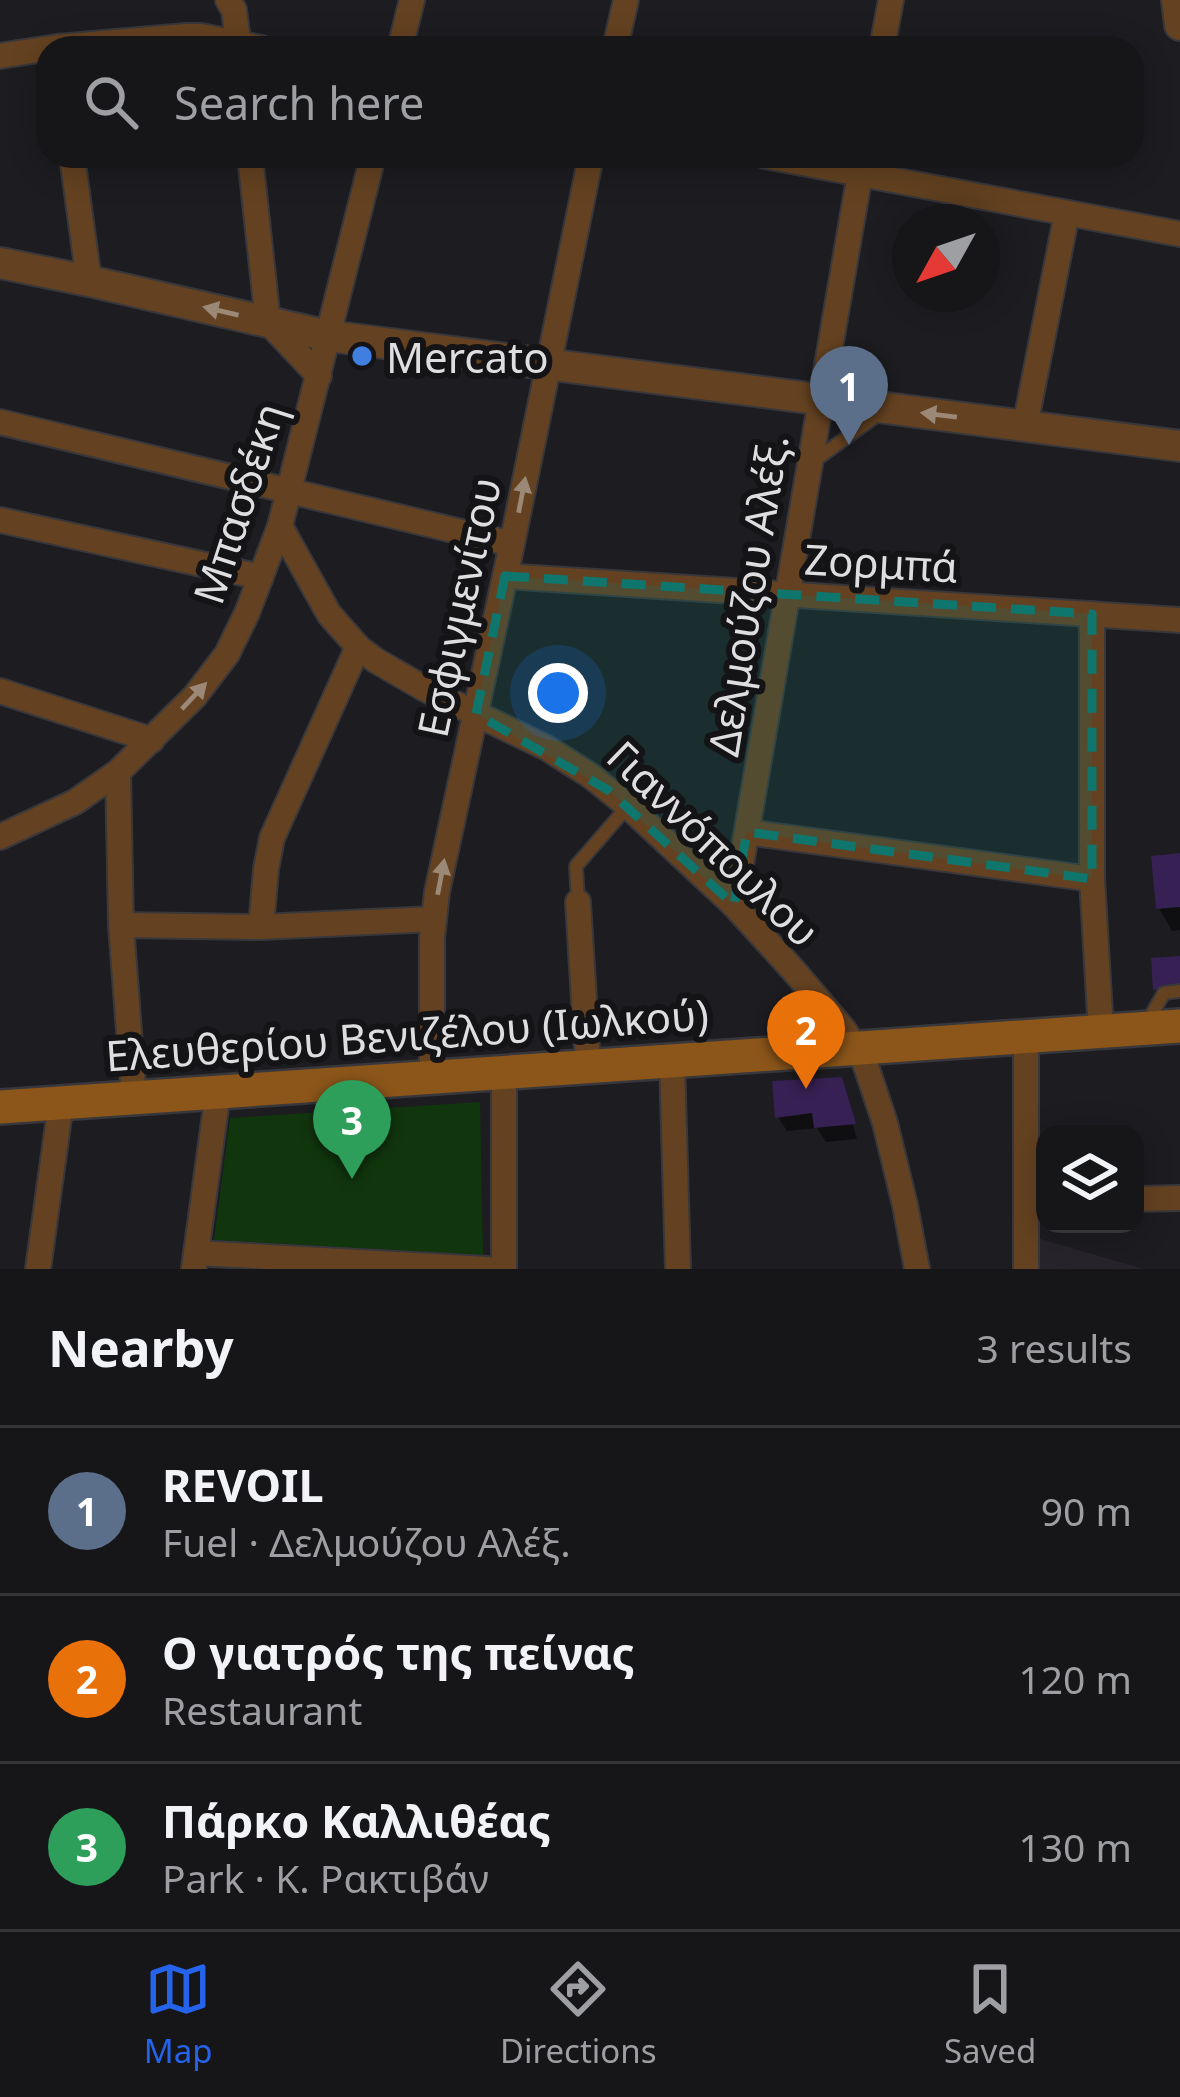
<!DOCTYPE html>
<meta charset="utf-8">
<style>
:root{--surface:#161518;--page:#232225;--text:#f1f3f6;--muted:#9e9fa2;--line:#353437;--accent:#2563eb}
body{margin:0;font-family:"Noto Sans",sans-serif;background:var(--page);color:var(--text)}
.controls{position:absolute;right:36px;bottom:36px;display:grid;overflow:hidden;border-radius:24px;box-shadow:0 6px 30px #0003}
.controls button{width:108px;height:108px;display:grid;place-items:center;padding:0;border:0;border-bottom:3px solid var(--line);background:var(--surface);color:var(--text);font:60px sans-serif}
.compass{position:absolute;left:892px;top:204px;width:108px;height:108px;border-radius:50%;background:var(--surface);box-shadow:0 6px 30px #0003;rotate:230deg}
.you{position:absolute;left:558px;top:693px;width:42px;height:42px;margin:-30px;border:9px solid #fff;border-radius:50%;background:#1a73e8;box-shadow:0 0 0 18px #1a73e833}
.badge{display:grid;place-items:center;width:78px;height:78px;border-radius:50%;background:var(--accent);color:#fff;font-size:39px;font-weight:700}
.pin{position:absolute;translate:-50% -99px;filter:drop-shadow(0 3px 6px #0008)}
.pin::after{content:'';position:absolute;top:63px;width:42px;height:36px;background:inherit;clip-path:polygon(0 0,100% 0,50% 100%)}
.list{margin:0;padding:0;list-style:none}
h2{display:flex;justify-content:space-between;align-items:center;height:156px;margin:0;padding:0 48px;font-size:51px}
h2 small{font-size:39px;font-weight:400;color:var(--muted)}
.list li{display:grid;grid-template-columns:78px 1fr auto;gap:36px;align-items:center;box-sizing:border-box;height:168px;padding:0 48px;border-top:3px solid var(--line)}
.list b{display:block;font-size:45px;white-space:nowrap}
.list p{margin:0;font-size:39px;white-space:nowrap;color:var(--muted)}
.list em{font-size:39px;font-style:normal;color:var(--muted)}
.icon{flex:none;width:66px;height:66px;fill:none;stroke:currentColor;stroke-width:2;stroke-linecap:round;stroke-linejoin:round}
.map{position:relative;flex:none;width:1180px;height:1269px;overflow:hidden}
.search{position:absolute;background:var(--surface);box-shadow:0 6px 30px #0003;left:36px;right:36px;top:36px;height:132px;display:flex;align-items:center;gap:30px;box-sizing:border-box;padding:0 42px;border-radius:36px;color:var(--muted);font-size:45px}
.sheet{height:660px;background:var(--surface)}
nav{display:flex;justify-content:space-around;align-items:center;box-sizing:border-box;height:168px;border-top:3px solid var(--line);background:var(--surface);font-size:33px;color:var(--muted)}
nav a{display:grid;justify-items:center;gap:6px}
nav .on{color:var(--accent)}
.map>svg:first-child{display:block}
.built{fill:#27242c}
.green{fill:#11360d}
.shadow{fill:#0007}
.building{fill:#372053}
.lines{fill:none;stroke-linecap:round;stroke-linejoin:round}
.service-casing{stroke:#38373b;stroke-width:16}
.minor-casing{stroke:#38373b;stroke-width:28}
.tertiary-casing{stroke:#38373b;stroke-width:34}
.secondary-casing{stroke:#38373b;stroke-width:38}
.service{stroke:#644221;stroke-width:12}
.minor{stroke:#644221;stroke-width:24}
.tertiary{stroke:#644221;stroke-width:30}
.secondary{stroke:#8c561a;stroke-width:33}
.oneway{fill:#9b8877}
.marked{fill:#0f766e;fill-opacity:0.2;stroke:#0f766e;stroke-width:9;stroke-dasharray:24 15;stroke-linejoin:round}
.shop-dot{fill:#3f7fe0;stroke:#141316;stroke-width:4.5}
.labels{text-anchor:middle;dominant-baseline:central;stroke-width:12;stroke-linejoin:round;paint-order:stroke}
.poi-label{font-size:42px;fill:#dedde0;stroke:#141316;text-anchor:start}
.street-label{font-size:42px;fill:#dedde0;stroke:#141316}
</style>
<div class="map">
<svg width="1180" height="1269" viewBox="0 0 1180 1269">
<rect width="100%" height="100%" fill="#1d1c20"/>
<polygon class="built" points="1034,1237 1144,1269 1034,1269"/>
<polygon class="green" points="480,1102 483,1255 214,1240 230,1118"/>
<g class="shadow">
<polygon points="1180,856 1180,930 1172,931 1159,908"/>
<polygon points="840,1080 847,1092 843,1092 857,1139 826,1142 817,1128 787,1131 778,1117"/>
</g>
<g class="building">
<polygon points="1180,853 1180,907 1156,909 1151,856"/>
<polygon points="1180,956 1180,988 1153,990 1151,958"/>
<polygon points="842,1077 856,1124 814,1128 812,1113 775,1118 772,1081"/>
</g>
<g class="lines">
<g class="service-casing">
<g id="service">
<polyline points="814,461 880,413"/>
<polyline points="578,902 576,866 628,806"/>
<polyline points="1146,1024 1164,993 1180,991"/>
</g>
</g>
<g class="minor-casing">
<g id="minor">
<polyline points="228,0 234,10 239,48"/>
<polyline points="400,48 412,0"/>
<polyline points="615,48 626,0"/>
<polyline points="882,48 891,0"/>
<polyline points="0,56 57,47 186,36 201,36 261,48"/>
<polyline points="72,156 89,281"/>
<polyline points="250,156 268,322 319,376"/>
<polyline points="765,156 1180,234"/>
<polyline points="0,422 512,544"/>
<polyline points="1025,426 1067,213"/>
<polyline points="0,520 261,577"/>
<polyline points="280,526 329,614 358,647 375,660 425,689 547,748 591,776 628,806 734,905 794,971 844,1030 865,1063 885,1123 905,1205 917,1269"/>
<polyline points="505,576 1180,620"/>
<polyline points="1092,614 1092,879 1101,1031"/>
<polyline points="0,691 152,740"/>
<polyline points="118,772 121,925 134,1098"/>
<polyline points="747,832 1092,879"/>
<polyline points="0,837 75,802 118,772 195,696 227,654 247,613 280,526 373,156"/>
<polyline points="578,902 588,1066"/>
<polyline points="734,905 863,156"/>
<polyline points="121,925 261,927 434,919"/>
<polyline points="261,927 266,869 272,838 358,647"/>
<polyline points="1026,1036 1026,1269"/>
<polyline points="672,1061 678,1269"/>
<polyline points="504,1072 504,1269"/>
<polyline points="432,1077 432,938 437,892 512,544 591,156"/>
<polyline points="1135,1199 1180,1198"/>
<polyline points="196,1253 487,1269"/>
<polyline points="194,1268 218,1092"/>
<polyline points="38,1269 61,1103"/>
</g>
</g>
<g class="tertiary-casing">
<g id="tertiary">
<polyline points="1177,0 1180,25"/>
<polyline points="0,263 89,281 329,336 1180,446"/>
</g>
</g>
<g class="secondary-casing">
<polyline id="secondary" points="0,1107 1180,1026"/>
</g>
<use href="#service" class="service"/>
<use href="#minor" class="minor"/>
<use href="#tertiary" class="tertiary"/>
<use href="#secondary" class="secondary"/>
</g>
<defs><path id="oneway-solid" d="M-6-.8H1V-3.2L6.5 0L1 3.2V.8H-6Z" transform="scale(3)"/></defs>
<g class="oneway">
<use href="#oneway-solid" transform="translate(221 311) rotate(-167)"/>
<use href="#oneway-solid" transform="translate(939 415) rotate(-173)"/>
<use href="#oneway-solid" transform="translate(522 495) rotate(-79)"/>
<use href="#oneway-solid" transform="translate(194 696) rotate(-47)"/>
<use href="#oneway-solid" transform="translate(441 877) rotate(-79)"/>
</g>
<path class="marked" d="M505,576L1092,614V879L747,832L734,905L608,790L476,714Z"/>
<circle class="shop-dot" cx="362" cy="356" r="12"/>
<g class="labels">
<g class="poi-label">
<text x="386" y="356">Mercato</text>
</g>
<g class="street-label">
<text transform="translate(238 503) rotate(-72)">Μπασδέκη</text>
<text transform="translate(881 562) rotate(3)">Ζορμπά</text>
<text transform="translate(747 595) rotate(-81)">Δελμούζου Αλέξ.</text>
<text transform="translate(458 607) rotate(-78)">Εσφιγμενίτου</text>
<text transform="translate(714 843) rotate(44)">Γιαννόπουλου</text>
<text transform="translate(407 1034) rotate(-4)">Ελευθερίου Βενιζέλου (Ιωλκού)</text>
</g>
</g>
</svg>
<div class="controls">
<button><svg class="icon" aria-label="layers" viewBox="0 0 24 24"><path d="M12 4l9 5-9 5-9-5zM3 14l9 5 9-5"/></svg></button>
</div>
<svg class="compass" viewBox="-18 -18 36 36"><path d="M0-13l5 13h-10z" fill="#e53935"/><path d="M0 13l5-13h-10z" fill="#9e9fa2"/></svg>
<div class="you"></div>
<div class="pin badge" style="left:849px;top:445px;background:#5c6f8a">1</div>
<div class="pin badge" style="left:806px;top:1089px;background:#e8710a">2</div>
<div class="pin badge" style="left:352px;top:1179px;background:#2e9e5b">3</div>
<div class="search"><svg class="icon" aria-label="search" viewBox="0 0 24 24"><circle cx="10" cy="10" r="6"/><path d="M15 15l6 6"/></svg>Search here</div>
</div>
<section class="sheet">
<h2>Nearby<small>3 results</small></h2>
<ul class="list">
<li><span class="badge" style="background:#5c6f8a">1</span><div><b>REVOIL</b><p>Fuel · Δελμούζου Αλέξ.</p></div><em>90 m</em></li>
<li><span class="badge" style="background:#e8710a">2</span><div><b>Ο γιατρός της πείνας</b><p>Restaurant</p></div><em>120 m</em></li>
<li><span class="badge" style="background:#2e9e5b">3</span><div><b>Πάρκο Καλλιθέας</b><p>Park · Κ. Ρακτιβάν</p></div><em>130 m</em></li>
</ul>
</section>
<nav>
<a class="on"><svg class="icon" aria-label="map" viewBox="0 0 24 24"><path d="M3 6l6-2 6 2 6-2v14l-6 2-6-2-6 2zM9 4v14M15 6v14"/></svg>Map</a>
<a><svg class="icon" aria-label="directions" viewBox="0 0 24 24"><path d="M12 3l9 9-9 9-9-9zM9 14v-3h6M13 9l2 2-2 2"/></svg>Directions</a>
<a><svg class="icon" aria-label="saved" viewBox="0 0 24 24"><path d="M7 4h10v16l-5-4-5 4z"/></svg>Saved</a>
</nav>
